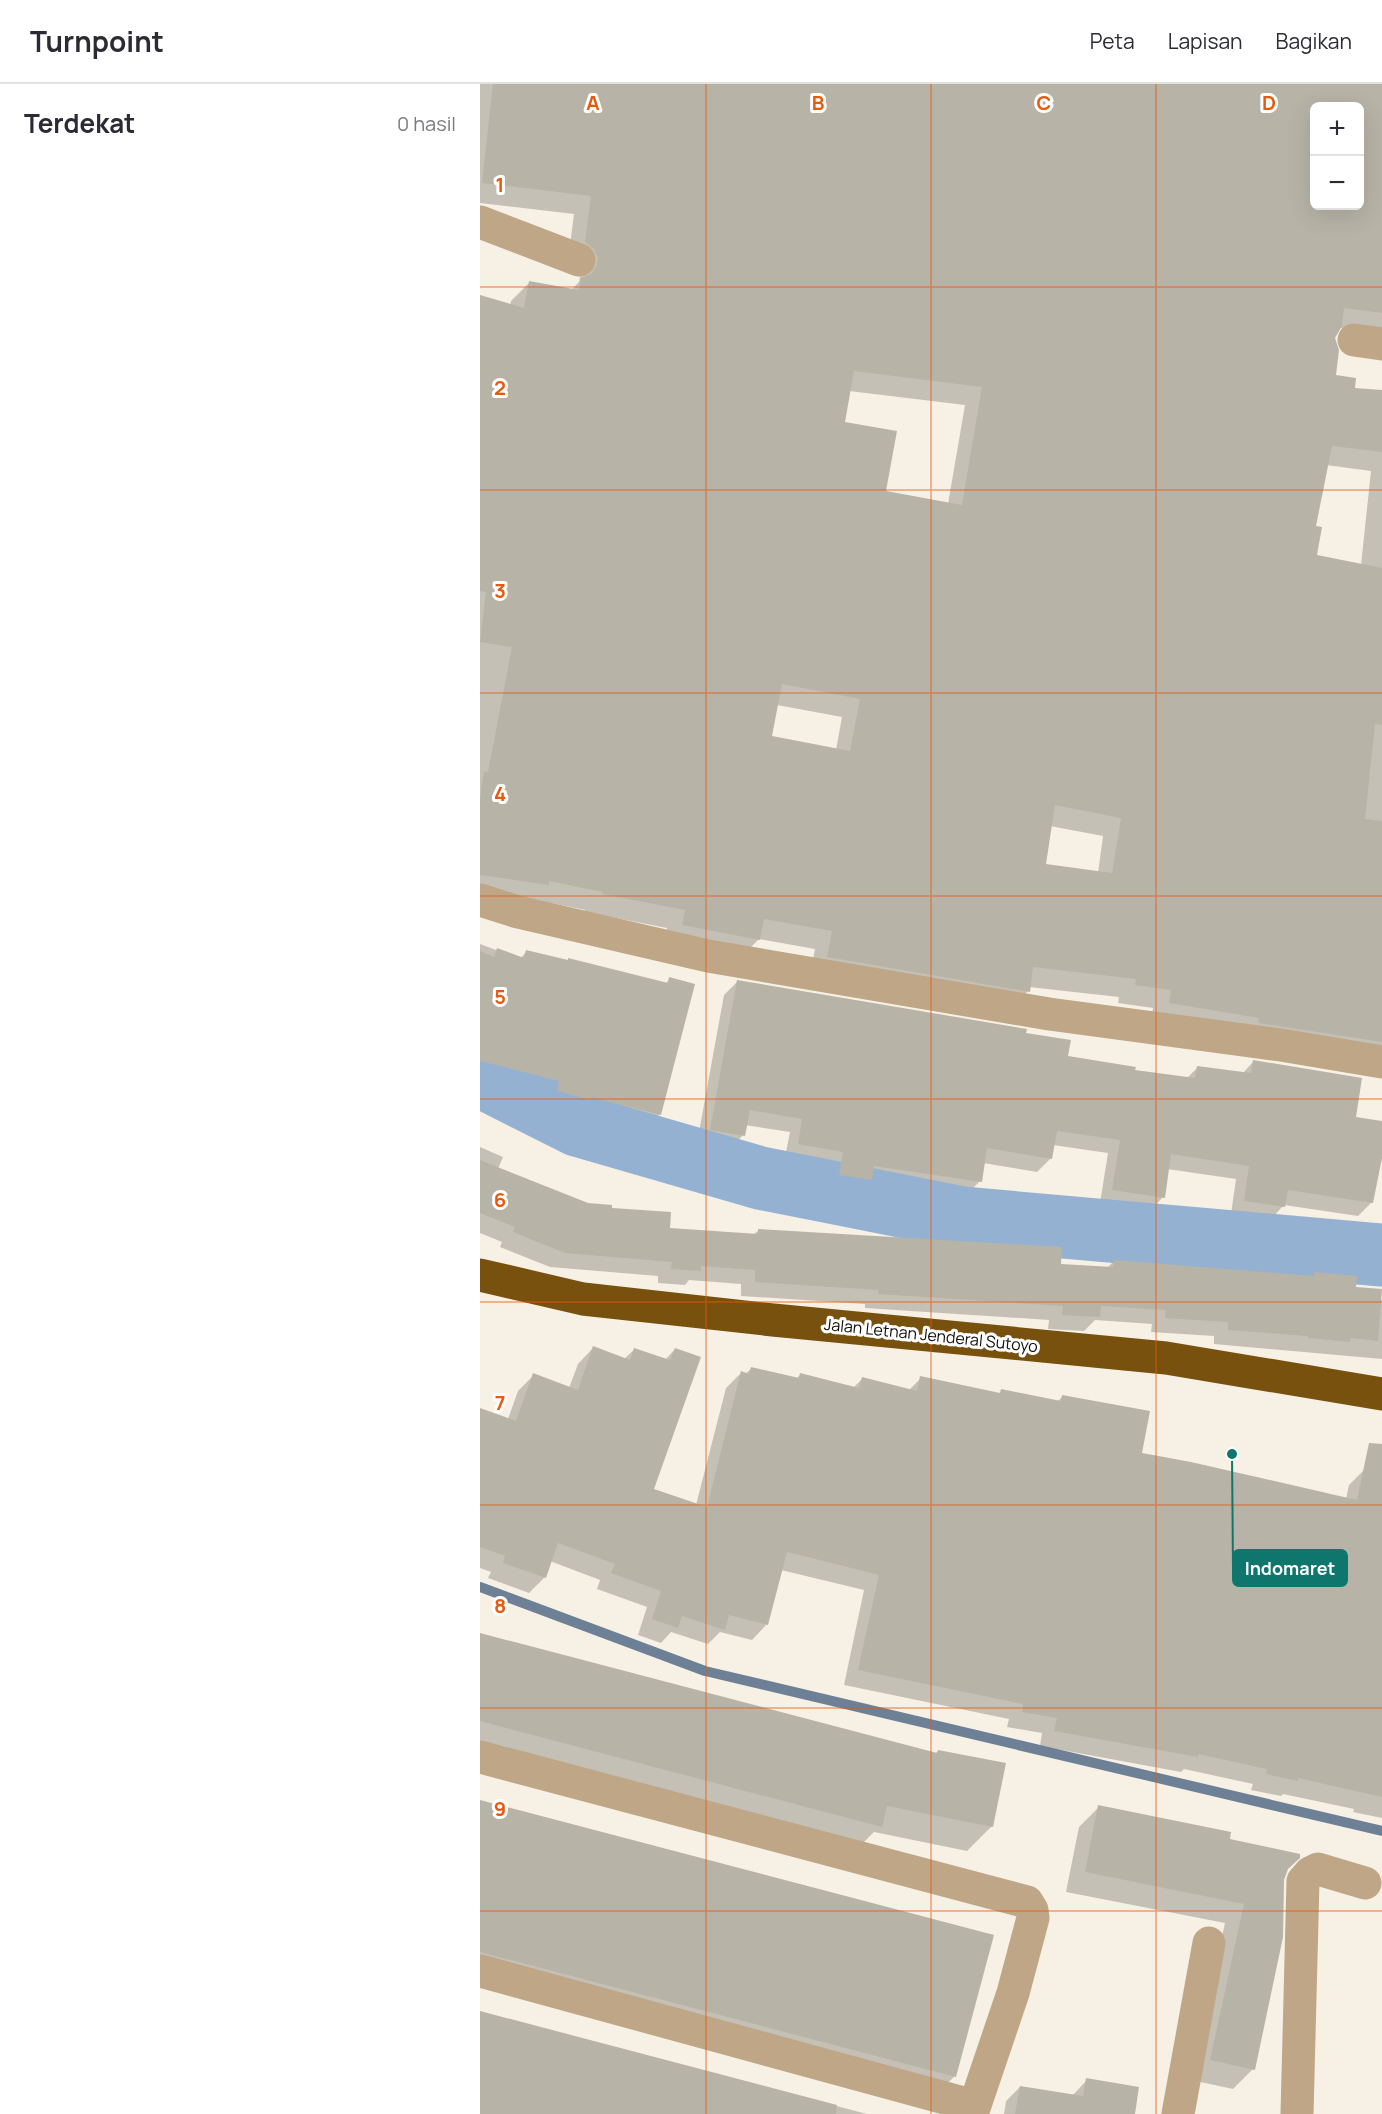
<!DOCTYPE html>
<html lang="id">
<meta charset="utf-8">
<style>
:root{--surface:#fff;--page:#f2f2f3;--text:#2b2b33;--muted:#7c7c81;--line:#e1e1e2}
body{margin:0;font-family:Manrope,sans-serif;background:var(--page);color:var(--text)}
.controls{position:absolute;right:18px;top:18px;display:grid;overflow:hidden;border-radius:9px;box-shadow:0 6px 24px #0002}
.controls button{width:54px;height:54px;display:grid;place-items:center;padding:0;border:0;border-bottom:2px solid var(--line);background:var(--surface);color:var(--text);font:30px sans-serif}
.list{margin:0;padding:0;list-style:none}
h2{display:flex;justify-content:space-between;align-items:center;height:78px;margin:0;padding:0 24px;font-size:26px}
h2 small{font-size:20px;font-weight:400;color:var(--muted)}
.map{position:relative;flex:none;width:902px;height:2030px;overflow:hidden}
header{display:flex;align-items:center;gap:36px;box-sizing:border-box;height:84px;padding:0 30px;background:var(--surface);border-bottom:2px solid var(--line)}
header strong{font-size:28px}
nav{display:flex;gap:33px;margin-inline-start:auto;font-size:21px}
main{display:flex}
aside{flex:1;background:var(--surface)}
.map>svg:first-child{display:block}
.shadow{fill:#0003;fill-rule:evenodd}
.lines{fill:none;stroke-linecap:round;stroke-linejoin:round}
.stream{stroke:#6d8095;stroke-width:10}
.river{stroke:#95b1d1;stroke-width:63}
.building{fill:#b8b3a7;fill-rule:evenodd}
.minor{stroke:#bea686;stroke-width:33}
.highway{stroke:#78510e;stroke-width:33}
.grid{fill:none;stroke:#e8590c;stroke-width:1.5;stroke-opacity:0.55}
.labels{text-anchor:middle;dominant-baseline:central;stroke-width:6;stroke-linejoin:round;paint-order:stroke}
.street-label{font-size:16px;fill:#100e0a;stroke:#fff}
.grid-label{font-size:20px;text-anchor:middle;font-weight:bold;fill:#e8590c;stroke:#fff;stroke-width:6;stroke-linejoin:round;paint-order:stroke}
.leader{fill:none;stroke:#0f766e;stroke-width:2}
.callout-dot{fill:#0f766e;stroke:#fff;stroke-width:2}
.callout{fill:#0f766e;stroke:#0f766e;stroke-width:2}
.callout-label{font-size:18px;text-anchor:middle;font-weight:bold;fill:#fff}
</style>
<header>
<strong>Turnpoint</strong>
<nav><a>Peta</a><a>Lapisan</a><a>Bagikan</a></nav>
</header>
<main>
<aside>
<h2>Terdekat<small>0 hasil</small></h2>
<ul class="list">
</ul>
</aside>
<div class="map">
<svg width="902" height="2030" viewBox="0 0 902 2030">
<rect width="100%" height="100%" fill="#f6f1e4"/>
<g class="shadow">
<path d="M0,0H902V249L860,244L854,254V292L873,305L902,308V980L671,937L673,924L638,919L639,913L549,903L548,907L530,925L330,891L335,865L279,855L261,873L184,860L187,844L105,828V826L52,815L0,812V212L30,221L31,217L49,199L91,206L99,198L100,193L96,183L88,177L94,130L0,119ZM834,22H880V122H834ZM369,307L485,321L468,420L404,408L363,339ZM846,381L891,387L881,481L835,472V443ZM297,621L362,633L356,666L291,654ZM570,742L623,752L618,789L565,782Z"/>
<polygon points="0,860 40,875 46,868 185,900 190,895 180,1030 167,1043 99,1026 97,1028 65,1020 68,1009 1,993 11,952 0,948"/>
<polygon points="257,898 545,950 586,974 654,987 706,995 718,983 762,990 773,978 874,1034 902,1039 902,1062 892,1118 878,1132 804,1121 790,1136 751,1130 756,1095 687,1085 683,1113 670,1127 620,1119 628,1069 573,1061 571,1074 557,1088 503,1079 500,1097 487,1110 389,1097 377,1109 346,1105 350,1081 305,1073 310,1048 265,1041 263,1051 250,1065 217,1059 244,911"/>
<polygon points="0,1063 23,1073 18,1085 107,1120 130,1126 189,1146 273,1151 279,1146 579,1181 627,1184 634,1177 831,1194 835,1190 902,1216 902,1275 734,1260 734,1252 671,1248 672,1240 615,1236 604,1247 568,1245 569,1236 385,1224 385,1220 261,1212 261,1200 209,1196 205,1201 178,1199 178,1192 70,1183 20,1163 22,1158 0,1149"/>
<polygon points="113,1264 144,1275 155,1265 185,1276 195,1265 172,1406 216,1421 246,1304 261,1289 265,1290 272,1284 316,1295 320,1291 373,1304 382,1295 429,1306 441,1294 518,1310 522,1307 577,1318 582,1313 660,1370 866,1415 869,1401 885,1385 902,1388 902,1734 873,1728 874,1725 803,1710 801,1712 771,1706 773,1700 704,1685 701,1688 560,1662 562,1649 527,1643 529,1635 364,1601 384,1506 301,1486 287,1540 272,1556 240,1548 228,1560 191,1548 181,1559 158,1551 167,1523 117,1505 120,1496 70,1477 65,1493 49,1509 8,1494 11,1488 0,1484 0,1326 28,1335 38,1307 54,1291 89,1304 98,1280"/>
<polygon points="0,1551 455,1670 458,1667 512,1742 487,1767 394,1748 376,1766 0,1667"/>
<polygon points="0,1718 475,1992 449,2017 0,1899"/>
<polygon points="619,1723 807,1784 803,1795 773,1985 753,2005 711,1996 745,1839 586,1808 599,1743"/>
<polygon points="0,1929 387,2030 0,2030"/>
<polygon points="607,1996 653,2030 524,2030 526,2017 540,2003 592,2012"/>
</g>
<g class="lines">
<polyline class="stream" points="0,1503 225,1587 902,1747"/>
<polyline class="river" points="0,992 97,1041 280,1094 482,1134 902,1171"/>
</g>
<g class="building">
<path d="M13,0H902V229L864,224L862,242L855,254L859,266L856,291L876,294L875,304L902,306V368L852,362L836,442L842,443L837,471L902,484V641L895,640L885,735L902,737V958L778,939L779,934L689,919L691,906L655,901L656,895L553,883L550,908L347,873L352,847L284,835L280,856L202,841L205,826L122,810L123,808L69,797V801L0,791V715L4,687L8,688L32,563L0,558L6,508L0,507V211L44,224L49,197L99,206L101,194L111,190L116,183L118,174L114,165L105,158L111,112L2,99ZM834,22H879V122H834ZM374,287L502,303L482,421L406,407L417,347L365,338ZM302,600L380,615L370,667L292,652ZM575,721L641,734L632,789L566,780Z"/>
<polygon points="17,864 44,874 46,866 88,876 88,874 188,899 189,893 215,900 181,1031 111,1013 111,1016 77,1007 79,997 0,977 0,867 14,873"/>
<polygon points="257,896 547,945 546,949 591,956 588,972 656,983 655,986 715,994 717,982 771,989 773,976 882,994 876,1033 902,1037 902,1074 893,1119 808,1106 805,1123 764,1117 769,1082 691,1070 685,1114 632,1106 640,1056 577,1047 572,1075 507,1064 502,1098 394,1082 392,1096 359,1091 363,1068 318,1060 322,1035 270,1026 265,1052 230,1046"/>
<polygon points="0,1076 108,1119 132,1121 132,1124 191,1128 190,1144 278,1150 278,1145 582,1163 581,1180 633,1183 634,1176 834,1192 834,1188 877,1192 876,1203 902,1205 898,1257 871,1254 870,1258 828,1254 828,1252 748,1246 748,1238 685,1234 686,1226 621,1222 620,1233 582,1231 583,1222 398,1210 399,1206 275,1198 275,1186 221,1182 221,1187 191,1185 192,1178 85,1169 33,1148 35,1143 0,1129"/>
<polygon points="113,1262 150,1276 154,1264 190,1276 195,1264 221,1273 174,1405 227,1423 261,1287 269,1290 271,1283 319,1294 320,1289 379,1304 382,1293 437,1307 440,1292 520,1309 521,1305 581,1317 582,1311 670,1327 662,1369 711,1378 877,1416 889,1359 902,1360 902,1713 818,1694 818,1697 786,1690 787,1685 718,1670 718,1673 574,1647 577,1634 542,1628 543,1620 378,1586 399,1491 307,1468 288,1541 249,1531 245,1546 202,1532 198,1544 172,1535 181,1507 131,1489 135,1480 78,1459 66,1494 23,1479 25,1472 0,1463 0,1324 36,1337 53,1289 98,1306"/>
<polygon points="0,1549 457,1669 458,1666 526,1679 513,1743 407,1722 402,1743 0,1637"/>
<polygon points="0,1716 514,1851 476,1993 0,1868"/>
<polygon points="618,1721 751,1748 750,1755 820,1770 820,1774 808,1785 804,1796 803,1853 775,1986 730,1976 764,1820 605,1788"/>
<polygon points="0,1927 357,2021 356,2030 0,2030"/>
<polygon points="606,1994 659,2003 655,2030 535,2030 540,2002 603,2012"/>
</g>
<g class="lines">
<g class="minor">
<polyline points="0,138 99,176"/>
<polyline points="874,256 902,260"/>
<polyline points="0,816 38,828 228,872 569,930 801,961 902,978"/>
<polyline points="0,1673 547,1818 552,1826 553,1834 533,1909 492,2030"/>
<polyline points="0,1887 494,2022"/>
<polyline points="698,2030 729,1859"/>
<polyline points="817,2030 823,1797 830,1789 838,1785 885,1799"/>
</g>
<polyline class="highway" points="0,1191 103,1215 293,1236 686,1274 902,1310"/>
</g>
<path class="grid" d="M226,0V2030M451,0V2030M676,0V2030M0,203H902M0,406H902M0,609H902M0,812H902M0,1015H902M0,1218H902M0,1421H902M0,1624H902M0,1827H902"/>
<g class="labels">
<g class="street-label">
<text transform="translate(451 1251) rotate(6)">Jalan Letnan Jenderal Sutoyo</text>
</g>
</g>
<g class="grid-label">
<text x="113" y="26">A</text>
<text x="338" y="26">B</text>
<text x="564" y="26">C</text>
<text x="789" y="26">D</text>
<text x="20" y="108">1</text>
<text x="20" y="311">2</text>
<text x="20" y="514">3</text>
<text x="20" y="717">4</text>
<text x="20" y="920">5</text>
<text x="20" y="1123">6</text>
<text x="20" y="1326">7</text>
<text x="20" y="1529">8</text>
<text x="20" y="1732">9</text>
</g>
<path class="leader" d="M752 1370L753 1484"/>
<circle class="callout-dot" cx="752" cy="1370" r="6"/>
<rect class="callout" x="753" y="1466" width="114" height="36" rx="6"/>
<g class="callout-label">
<text x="810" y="1491">Indomaret</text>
</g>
</svg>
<div class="controls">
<button>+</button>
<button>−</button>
</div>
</div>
</main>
